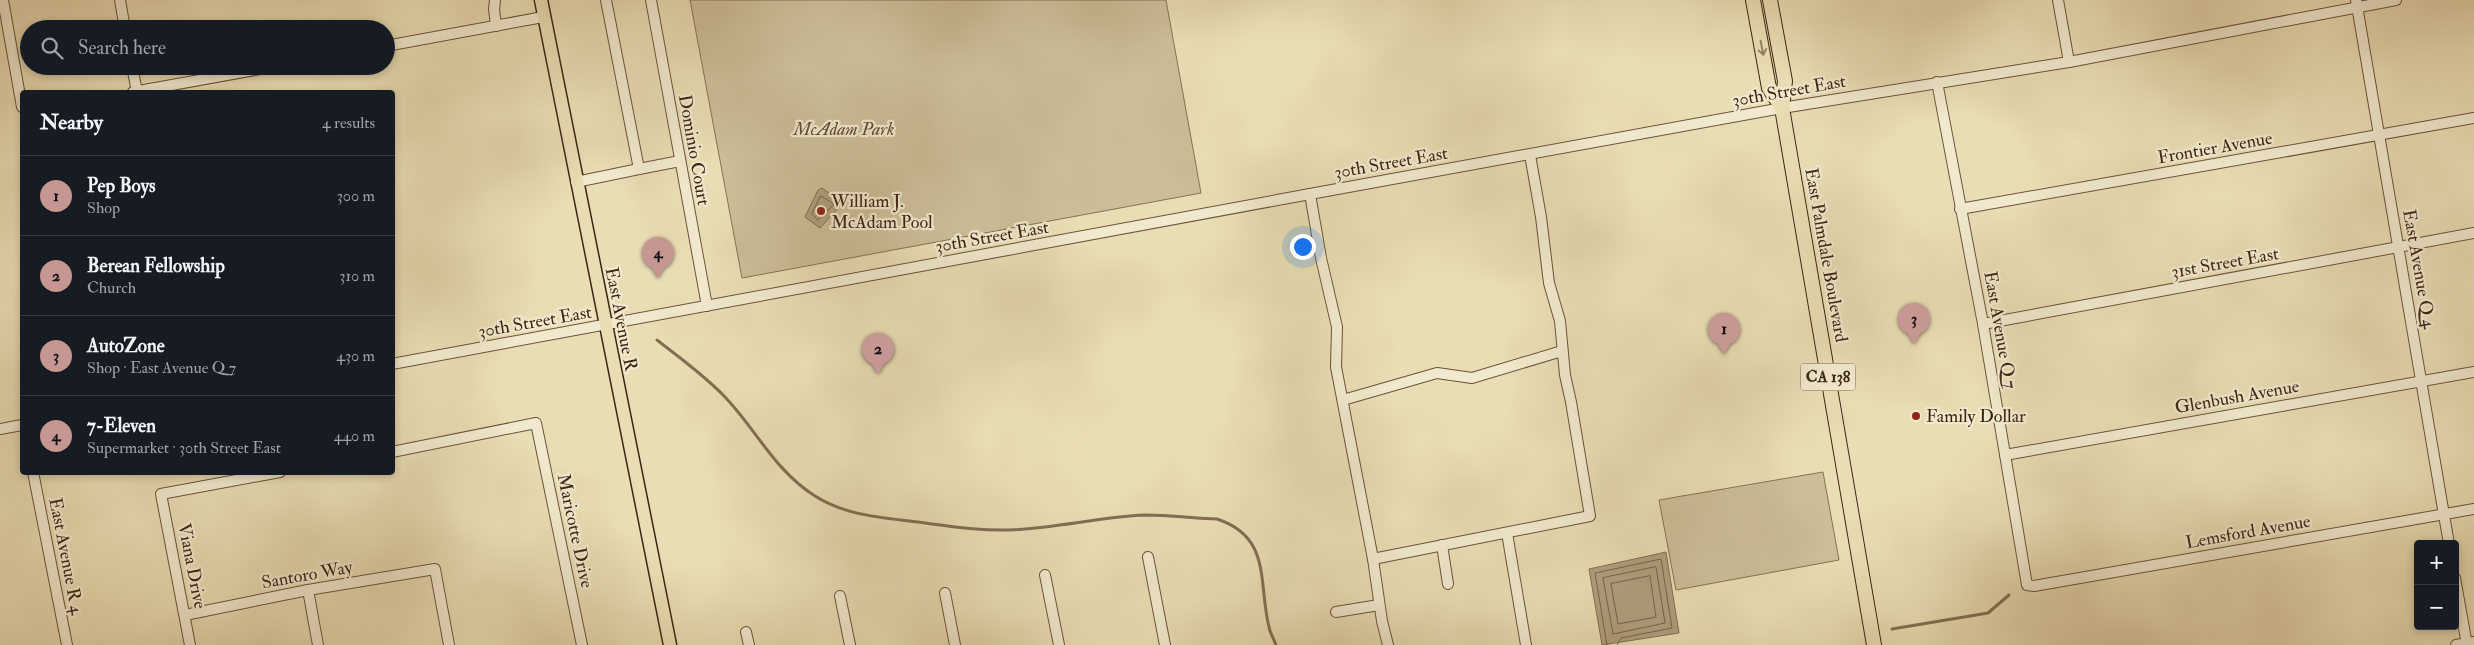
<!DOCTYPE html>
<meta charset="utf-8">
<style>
:root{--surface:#171b24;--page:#20242c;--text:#f1f3f6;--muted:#9ea1a6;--line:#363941;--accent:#c59692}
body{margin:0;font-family:"IM FELL Double Pica",serif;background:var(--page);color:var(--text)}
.controls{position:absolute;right:15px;bottom:15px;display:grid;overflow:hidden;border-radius:5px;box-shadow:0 2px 8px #0003}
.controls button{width:45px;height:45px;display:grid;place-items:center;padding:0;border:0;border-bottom:1px solid var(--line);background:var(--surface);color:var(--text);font:25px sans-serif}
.you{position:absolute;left:1302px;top:246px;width:18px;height:18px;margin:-12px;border:4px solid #fff;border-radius:50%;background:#1a73e8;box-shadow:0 0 0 8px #1a73e833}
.badge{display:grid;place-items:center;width:32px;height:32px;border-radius:50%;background:var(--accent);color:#111;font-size:16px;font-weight:700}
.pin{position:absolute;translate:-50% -41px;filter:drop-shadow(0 1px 2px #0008)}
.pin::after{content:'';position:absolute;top:26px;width:18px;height:15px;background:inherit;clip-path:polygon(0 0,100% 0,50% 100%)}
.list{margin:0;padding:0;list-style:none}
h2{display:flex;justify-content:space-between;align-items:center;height:65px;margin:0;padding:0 20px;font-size:21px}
h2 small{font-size:16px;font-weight:400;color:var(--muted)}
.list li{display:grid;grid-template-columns:32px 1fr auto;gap:15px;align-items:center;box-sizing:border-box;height:80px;padding:0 20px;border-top:1px solid var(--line)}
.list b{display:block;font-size:19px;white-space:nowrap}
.list p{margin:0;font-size:16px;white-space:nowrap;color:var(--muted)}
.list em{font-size:16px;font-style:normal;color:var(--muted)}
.icon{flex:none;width:28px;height:28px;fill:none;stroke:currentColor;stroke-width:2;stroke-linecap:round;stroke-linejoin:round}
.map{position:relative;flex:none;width:2474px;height:645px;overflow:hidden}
.search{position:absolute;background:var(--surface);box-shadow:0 2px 8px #0003;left:20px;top:20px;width:375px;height:55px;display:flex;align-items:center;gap:12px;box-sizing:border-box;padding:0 18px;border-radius:28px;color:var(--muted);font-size:19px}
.panel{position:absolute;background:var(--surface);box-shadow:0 2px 8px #0003;left:20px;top:90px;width:375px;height:385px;border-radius:5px}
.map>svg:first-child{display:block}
.green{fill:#ccbe98;stroke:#867256}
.water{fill:#af9e7d;stroke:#826e53}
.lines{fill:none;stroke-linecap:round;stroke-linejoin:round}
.shore{stroke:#776249;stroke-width:1}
.stream{stroke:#826e53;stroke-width:3}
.minor-casing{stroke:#6a533c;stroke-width:12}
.major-casing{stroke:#3f2515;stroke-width:15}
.highway-casing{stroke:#3f2515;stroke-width:16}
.minor{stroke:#f1e9ce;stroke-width:10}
.major{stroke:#e9ddb3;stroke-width:12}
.highway{stroke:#e9ddb3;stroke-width:14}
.oneway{stroke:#948164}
.poi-dot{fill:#8f2418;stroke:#f1e9ce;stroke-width:2}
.labels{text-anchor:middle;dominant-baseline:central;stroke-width:4.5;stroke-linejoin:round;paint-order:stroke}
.shield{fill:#f1e9ce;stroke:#74604c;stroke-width:1}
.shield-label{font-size:16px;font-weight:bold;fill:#3f2515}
.street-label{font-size:18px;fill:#3f2515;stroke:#f1e9ce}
.park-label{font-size:18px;font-style:italic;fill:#624b36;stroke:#f1e9ce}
.poi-label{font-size:18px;fill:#3f2515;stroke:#f1e9ce;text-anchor:start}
</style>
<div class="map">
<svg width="2474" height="645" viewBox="0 0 2474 645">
<rect width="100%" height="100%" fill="#e9ddb3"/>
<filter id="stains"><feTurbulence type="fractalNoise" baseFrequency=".004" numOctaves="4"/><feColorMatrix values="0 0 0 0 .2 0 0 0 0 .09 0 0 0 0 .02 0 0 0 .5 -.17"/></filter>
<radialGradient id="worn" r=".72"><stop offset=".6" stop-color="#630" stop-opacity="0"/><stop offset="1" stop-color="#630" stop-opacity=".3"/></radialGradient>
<g class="green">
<polygon points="690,0 1166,0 1201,193 742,278"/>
<polygon points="1823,472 1839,560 1676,590 1659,500"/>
</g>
<g class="water">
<polygon points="822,188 840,201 841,205 820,228 805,217 818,190"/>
<polygon points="1666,552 1679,633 1602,645 1589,569"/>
</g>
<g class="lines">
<g class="shore">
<polygon points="821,196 834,204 818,220 812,214"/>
<polygon points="1656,567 1665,623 1613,634 1603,578"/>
<polygon points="1650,576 1656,617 1618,624 1611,584"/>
<polyline points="1607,645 1595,573 1661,559 1672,628 1621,638 1617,645"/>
</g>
<g class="stream">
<path d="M657,340C680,358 704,375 724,396C756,429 774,470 815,496C843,514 876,517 909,521C942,525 976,531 1010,530C1056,528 1100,517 1145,515C1169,515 1193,518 1217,519C1272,537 1258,583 1269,627C1270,633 1274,639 1276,645"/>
<polyline points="1892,629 1988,613 2009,595"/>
</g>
<g class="minor-casing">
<g id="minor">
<polyline points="3,0 22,107"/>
<polyline points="120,0 125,29"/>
<polyline points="495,0 494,9 496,26"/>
<polyline points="606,0 639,169 680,161"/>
<polyline points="651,0 707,306"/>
<polyline points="2058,0 2069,62"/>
<polyline points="2356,0 2449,544"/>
<polyline points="386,46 543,17"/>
<polyline points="132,66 137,92"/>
<polyline points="1937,82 1983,324 2027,585 2034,586 2474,509"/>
<polyline points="133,92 277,66"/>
<polyline points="576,182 639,169"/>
<polyline points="1310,194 1321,258 1337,327 1336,367 1373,559 1382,621 1388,645"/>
<polyline points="1960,209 2474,118"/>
<polyline points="1983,324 2474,233"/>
<polyline points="392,364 1310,194 1782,108 2069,62 2396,0"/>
<polyline points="1343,400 1437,373 1472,378 1562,351"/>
<polyline points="0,429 22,425"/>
<polyline points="392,452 536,423 582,645"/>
<polyline points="2005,455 2474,372"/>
<polyline points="33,472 67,645"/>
<polyline points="1507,533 1526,645"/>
<polyline points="1442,545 1448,584"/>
<polyline points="1148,557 1165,645"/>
<polyline points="1373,559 1590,516 1571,402 1565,375 1560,321 1549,283 1541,217 1530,155"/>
<polyline points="1045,575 1059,645"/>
<polyline points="2455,578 2467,645"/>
<polyline points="308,590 318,645"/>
<polyline points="945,593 955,645"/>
<polyline points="840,596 850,645"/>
<polyline points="1336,612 1379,605"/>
<polyline points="185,615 308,590 435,569 449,645"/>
<polyline points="746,632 749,645"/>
<polyline points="190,645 161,494 280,472"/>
<polyline points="2456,645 2474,642"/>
</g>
</g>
<g class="major-casing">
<polyline id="major" points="541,0 670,645"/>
</g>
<g class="highway-casing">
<g id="highway">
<polyline points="1753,0 1769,88 1782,108"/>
<polyline points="1770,0 1785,81 1782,108 1874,645"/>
</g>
</g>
<use href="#minor" class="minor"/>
<use href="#major" class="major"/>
<use href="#highway" class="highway"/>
</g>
<defs><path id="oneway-shaft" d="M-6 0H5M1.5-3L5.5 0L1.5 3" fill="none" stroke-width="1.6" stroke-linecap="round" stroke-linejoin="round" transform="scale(1.25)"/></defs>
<use class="oneway" href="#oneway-shaft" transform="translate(1762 48) rotate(79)"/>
<g class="poi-dot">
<circle cx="821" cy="211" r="5"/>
<circle cx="1916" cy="416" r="5"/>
</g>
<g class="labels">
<rect class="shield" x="1800.5" y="363.5" width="55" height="27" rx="4"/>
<g class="shield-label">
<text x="1828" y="377">CA 138</text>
</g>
<g class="street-label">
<text transform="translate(1789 91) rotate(-10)">30th Street East</text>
<text transform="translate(2215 148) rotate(-10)">Frontier Avenue</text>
<text transform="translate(694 150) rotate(80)">Dominio Court</text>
<text transform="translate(1391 163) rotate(-10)">30th Street East</text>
<text transform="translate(992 237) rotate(-10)">30th Street East</text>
<text transform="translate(1826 255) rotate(80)">East Palmdale Boulevard</text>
<text transform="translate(2225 263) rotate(-10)">31st Street East</text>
<text transform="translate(2419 269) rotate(80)">East Avenue Q 4</text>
<text transform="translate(621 319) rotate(79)">East Avenue R</text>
<text transform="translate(535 322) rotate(-10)">30th Street East</text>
<text transform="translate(2000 330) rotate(80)">East Avenue Q 7</text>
<text transform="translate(2237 397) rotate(-10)">Glenbush Avenue</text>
<text transform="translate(575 531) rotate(78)">Maricotte Drive</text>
<text transform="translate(2248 532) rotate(-10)">Lemsford Avenue</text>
<text transform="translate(66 556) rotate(79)">East Avenue R 4</text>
<text transform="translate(192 566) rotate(79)">Viana Drive</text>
<text transform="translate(307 575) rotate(-10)">Santoro Way</text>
</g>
<g class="park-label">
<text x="844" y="129">McAdam Park</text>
</g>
<g class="poi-label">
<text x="831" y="201">William J.<tspan x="831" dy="21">McAdam Pool</tspan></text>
<text x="1926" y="416">Family Dollar</text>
</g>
</g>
<rect width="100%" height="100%" filter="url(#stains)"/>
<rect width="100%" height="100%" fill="url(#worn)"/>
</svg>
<div class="controls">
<button>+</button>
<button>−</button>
</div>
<div class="you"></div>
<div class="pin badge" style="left:1724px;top:354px">1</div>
<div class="pin badge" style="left:878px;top:374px">2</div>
<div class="pin badge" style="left:1914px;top:344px">3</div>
<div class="pin badge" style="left:658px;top:278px">4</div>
<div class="search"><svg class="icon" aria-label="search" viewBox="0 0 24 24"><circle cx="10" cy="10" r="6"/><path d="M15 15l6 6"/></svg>Search here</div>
<section class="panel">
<h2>Nearby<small>4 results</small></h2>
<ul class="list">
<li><span class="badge">1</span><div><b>Pep Boys</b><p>Shop</p></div><em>300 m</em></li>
<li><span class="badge">2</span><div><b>Berean Fellowship</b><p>Church</p></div><em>310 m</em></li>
<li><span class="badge">3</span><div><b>AutoZone</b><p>Shop · East Avenue Q 7</p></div><em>430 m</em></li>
<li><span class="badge">4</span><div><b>7-Eleven</b><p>Supermarket · 30th Street East</p></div><em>440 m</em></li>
</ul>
</section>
</div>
